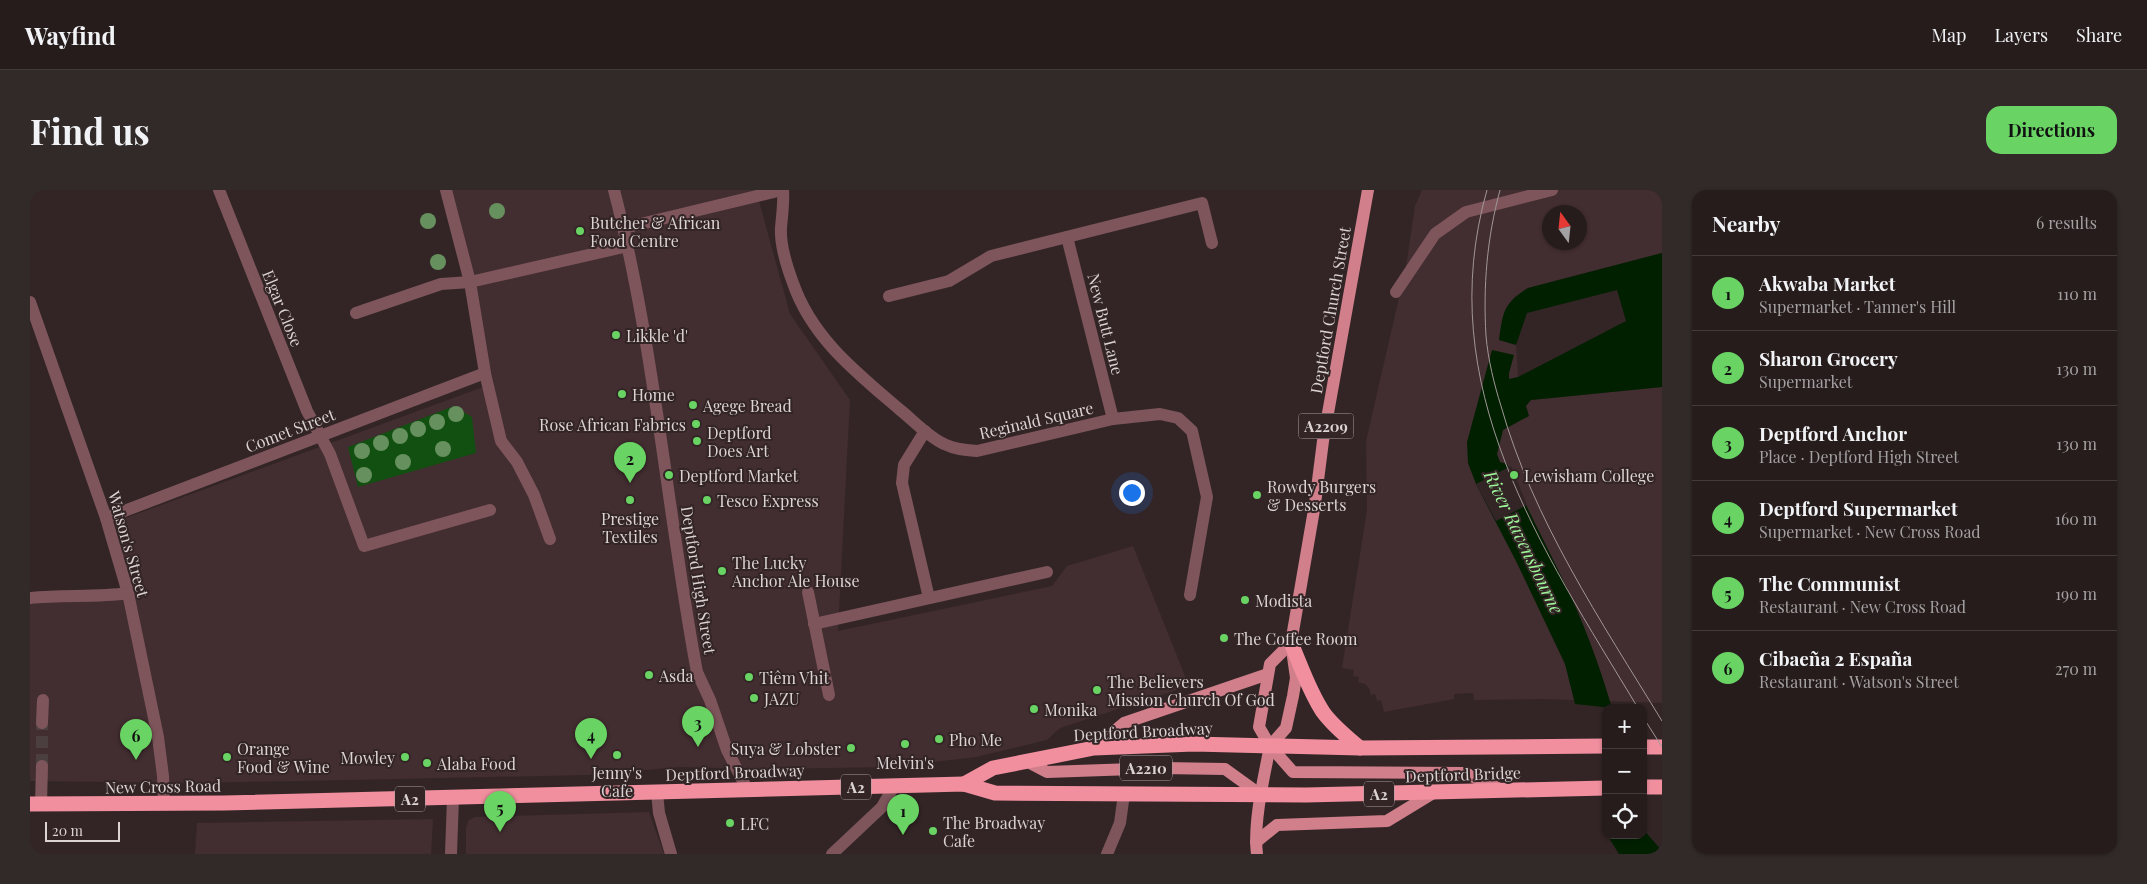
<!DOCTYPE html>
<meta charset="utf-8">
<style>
:root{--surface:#261c1c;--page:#322929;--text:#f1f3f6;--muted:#a4a1a3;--line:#423a3b;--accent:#69d464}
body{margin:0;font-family:"Playfair Display",serif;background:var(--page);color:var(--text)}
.controls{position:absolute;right:15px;bottom:15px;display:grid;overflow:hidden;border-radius:10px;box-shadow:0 1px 4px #0004}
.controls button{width:45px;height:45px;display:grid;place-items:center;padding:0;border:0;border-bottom:1px solid var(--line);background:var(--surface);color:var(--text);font:25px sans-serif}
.compass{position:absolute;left:1512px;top:15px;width:45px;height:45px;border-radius:50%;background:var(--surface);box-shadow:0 1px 4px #0004;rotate:345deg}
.scale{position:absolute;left:15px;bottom:12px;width:75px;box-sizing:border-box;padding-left:5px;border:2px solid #dcd3d4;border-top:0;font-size:14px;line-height:18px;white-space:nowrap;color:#dcd3d4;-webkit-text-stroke:4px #332526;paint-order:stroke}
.you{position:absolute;left:1101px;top:302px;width:18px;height:18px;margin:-12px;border:4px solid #fff;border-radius:50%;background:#1a73e8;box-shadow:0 0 0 8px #1a73e833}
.badge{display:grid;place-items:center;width:32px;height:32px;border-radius:50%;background:var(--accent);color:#111;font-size:16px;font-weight:700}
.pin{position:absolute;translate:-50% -41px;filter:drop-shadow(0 1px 2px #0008)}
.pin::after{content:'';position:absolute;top:26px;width:18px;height:15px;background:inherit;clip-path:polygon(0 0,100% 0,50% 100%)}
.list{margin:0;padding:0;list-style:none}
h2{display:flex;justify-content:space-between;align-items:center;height:65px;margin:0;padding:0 20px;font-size:21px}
h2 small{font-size:16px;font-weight:400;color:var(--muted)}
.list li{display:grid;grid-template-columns:32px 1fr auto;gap:15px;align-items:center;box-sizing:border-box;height:75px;padding:0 20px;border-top:1px solid var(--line)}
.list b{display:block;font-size:19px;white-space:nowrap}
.list p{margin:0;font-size:16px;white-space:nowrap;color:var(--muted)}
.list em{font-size:16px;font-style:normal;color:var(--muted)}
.icon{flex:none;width:28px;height:28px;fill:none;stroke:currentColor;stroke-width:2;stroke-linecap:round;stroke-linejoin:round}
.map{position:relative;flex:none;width:1632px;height:664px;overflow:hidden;border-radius:15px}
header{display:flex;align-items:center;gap:30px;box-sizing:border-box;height:70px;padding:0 25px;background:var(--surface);border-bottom:1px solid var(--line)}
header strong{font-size:24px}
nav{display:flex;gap:28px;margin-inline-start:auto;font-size:18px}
.intro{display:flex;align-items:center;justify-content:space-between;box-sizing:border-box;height:120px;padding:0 30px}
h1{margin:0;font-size:35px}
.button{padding:12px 22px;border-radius:15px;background:var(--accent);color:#111;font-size:18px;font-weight:700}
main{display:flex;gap:30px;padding:0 30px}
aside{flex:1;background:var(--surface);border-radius:15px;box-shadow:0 1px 4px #0004}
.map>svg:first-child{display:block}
.built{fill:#422d30;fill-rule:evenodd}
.green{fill:#125012}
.water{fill:#002000}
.pier{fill:#332526}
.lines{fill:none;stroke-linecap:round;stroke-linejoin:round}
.minor-tunnel{stroke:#4c3f40;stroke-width:12;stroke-dasharray:12 6;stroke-linecap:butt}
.minor{stroke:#7d555b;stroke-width:12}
.major{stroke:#d07f8b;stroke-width:12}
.highway{stroke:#f18f9f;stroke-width:15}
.tram{stroke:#a29798;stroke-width:1}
.tree{fill:#67905f}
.poi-dot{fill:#69d464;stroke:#332526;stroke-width:2}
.labels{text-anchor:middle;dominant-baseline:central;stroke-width:4;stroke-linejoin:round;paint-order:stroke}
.shield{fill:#332526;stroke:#a99fa0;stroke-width:1}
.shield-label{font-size:15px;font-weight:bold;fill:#dcd3d4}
.poi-label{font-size:16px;fill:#dcd3d4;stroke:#332526;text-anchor:start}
.street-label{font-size:16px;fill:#dcd3d4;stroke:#332526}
.water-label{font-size:18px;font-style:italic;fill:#9ef599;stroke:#332526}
</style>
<header>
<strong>Wayfind</strong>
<nav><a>Map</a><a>Layers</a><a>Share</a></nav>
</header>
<div class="intro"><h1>Find us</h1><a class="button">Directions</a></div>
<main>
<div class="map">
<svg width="1632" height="664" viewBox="0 0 1632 664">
<rect width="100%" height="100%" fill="#332526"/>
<g class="built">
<polygon points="412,0 726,0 760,124 820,210 808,441 1022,396 1037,376 1103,356 1159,496 1030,538 1017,550 946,567 861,577 730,579 650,577 557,585 272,591 154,593 0,591 0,414 21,411 103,408 85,332 464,193"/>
<path d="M1392,0H1632V63L1498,98L1483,108L1488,187L1501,210L1632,197V513L1514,509L1444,510L1443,503L1424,504V509L1354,522L1351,510L1347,511L1345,504L1341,505L1339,498L1335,494L1328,492L1329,487L1323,486L1324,480L1312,478L1337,320L1336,251L1376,77L1385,16ZM1520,22H1550V52H1520Z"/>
<polygon points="619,622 634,664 436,664 436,637 439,630 445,627"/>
<polygon points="403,629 401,664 165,664 167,633"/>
</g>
<polygon class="green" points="424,216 442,227 446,263 328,297 318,257"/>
<g class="water">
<path d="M1632,63V197L1501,210L1496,216L1499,226L1473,240L1467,264L1470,272L1477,274C1494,313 1514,350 1532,388C1553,430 1569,474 1582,518L1545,514L1535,474L1487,373L1446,294L1438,273L1437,252L1462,160L1484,165L1479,183V189L1488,187L1596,131L1587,100L1497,123L1486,155L1469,150C1473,122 1473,114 1498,98Z"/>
<polygon points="1613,639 1632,661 1632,664 1589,664 1577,645 1613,645"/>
</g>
<polygon class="pier" points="1481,276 1497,315 1466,331 1446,294"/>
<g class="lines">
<polyline class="minor-tunnel" points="12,576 12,533"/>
<g class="minor">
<polyline points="189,0 277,221 300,264 334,356 460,320"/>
<path d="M584,0C625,158 637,322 667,482L680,510L697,560L717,599"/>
<path d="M753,0C754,13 752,25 751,38C750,55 757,77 763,93C782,148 826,182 869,219C883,230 897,246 914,254C924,259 935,260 947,261L1083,229L1130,224L1148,228L1162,241L1177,307L1160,405"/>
<polyline points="594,38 752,0"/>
<polyline points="1037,47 1083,229"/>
<polyline points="1366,102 1405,44 1436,22 1522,0"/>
<polyline points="859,106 919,91 961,66 1172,13 1182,53"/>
<polyline points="0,112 76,328 98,403 128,547 133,586 134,613"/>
<polyline points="326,123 411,94 440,92 598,56"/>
<polyline points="455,183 471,251 487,272 504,305 520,349"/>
<polyline points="895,241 874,275 872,293 899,408"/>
<polyline points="76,328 455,183 440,92 416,0"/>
<polyline points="778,402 799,505"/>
<path d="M0,408C33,404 65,408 98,403"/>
<polyline points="784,434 1017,382"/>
<polyline points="12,533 13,510"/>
<polyline points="627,602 629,623 641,664"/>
<polyline points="11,614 12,576"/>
<polyline points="421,664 423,608"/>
<polyline points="802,664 852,617 864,596"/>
<polyline points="1077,664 1090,633 1094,604"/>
</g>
<g class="major">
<polyline points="1261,453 1240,474 1229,537 1240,556 1263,582 1435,583 1472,600"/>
<polyline points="1240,556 1256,538 1263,506 1266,488 1261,453 1285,314 1293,251 1338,0"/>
<polyline points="1064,558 1094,533 1238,484"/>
<polyline points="996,571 1017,582 1132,578 1195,579 1231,605"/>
<polyline points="1226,652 1247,635 1357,631 1403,603"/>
<path d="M1227,664C1223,633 1234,587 1240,556"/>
</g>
<g class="highway">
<path d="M1261,453C1271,476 1279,501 1293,522C1303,536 1317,547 1330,558"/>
<polyline points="1613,557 1632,557"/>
<polyline points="934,594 963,578 1064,558 1164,554 1330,558 1576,556"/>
<polyline points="1613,597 1632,597"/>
<polyline points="0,614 194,613 934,594 965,603 1276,605 1576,598"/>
</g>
<g class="tram">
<path d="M1457,0C1401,196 1511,357 1608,518"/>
<path d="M1470,0C1457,48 1453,96 1456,146C1458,169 1464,194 1471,216C1503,330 1571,431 1632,531"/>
<polyline points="1613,527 1632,557"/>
</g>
</g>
<g class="tree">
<circle cx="467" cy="21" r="8"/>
<circle cx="398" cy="31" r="8"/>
<circle cx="408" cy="72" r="8"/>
<circle cx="426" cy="224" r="8"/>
<circle cx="407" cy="232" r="8"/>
<circle cx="388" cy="239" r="8"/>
<circle cx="370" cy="246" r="8"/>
<circle cx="351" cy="253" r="8"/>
<circle cx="413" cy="259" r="8"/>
<circle cx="332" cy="261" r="8"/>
<circle cx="373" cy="272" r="8"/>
<circle cx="334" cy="285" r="8"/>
</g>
<g class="poi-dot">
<circle cx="550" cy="41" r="5"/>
<circle cx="586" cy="145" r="5"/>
<circle cx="592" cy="204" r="5"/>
<circle cx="663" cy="215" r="5"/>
<circle cx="666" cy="234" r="5"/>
<circle cx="667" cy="251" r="5"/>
<circle cx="639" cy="285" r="5"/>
<circle cx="1484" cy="285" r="5"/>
<circle cx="1227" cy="305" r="5"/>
<circle cx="600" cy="310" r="5"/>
<circle cx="677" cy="310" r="5"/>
<circle cx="692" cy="381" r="5"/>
<circle cx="1215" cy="410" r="5"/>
<circle cx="1194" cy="448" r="5"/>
<circle cx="619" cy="485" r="5"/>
<circle cx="719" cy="487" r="5"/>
<circle cx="1067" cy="500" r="5"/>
<circle cx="724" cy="508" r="5"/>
<circle cx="1004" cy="519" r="5"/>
<circle cx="909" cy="549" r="5"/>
<circle cx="875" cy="554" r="5"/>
<circle cx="821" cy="558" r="5"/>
<circle cx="587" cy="565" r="5"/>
<circle cx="197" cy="567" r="5"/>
<circle cx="375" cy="567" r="5"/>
<circle cx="397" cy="573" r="5"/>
<circle cx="700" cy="633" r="5"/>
<circle cx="903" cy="641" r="5"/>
</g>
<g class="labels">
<g class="shield">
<rect x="1268.5" y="223.5" width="55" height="25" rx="4"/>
<rect x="1090" y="565.5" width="52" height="25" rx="4"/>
<rect x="811" y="584.5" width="30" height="25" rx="4"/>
<rect x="1334" y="591.5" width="30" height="25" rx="4"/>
<rect x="365" y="596.5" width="30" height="25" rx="4"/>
</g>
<g class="shield-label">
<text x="1296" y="236">A2209</text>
<text x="1116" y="578">A2210</text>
<text x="826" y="597">A2</text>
<text x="1349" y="604">A2</text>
<text x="380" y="609">A2</text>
</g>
<g class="poi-label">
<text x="560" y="32">Butcher &amp; African<tspan x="560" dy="18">Food Centre</tspan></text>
<text x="596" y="145">Likkle 'd'</text>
<text x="602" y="204">Home</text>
<text x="673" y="215">Agege Bread</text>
<text x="656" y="234" text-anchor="end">Rose African Fabrics</text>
<text x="677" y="242">Deptford<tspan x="677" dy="18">Does Art</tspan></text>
<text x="649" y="285">Deptford Market</text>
<text x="1494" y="285">Lewisham College</text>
<text x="1237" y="296">Rowdy Burgers<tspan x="1237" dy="18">&amp; Desserts</tspan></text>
<text x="687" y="310">Tesco Express</text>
<text x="600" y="328" text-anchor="middle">Prestige<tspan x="600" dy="18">Textiles</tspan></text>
<text x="702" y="372">The Lucky<tspan x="702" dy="18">Anchor Ale House</tspan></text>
<text x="1225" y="410">Modista</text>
<text x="1204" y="448">The Coffee Room</text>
<text x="629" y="485">Asda</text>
<text x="729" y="487">Tiêm Vhit</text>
<text x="1077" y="491">The Believers<tspan x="1077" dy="18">Mission Church Of God</tspan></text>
<text x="734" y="508">JAZU</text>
<text x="1014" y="519">Monika</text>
<text x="919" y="549">Pho Me</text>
<text x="207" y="558">Orange<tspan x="207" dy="18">Food &amp; Wine</tspan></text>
<text x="811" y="558" text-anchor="end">Suya &amp; Lobster</text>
<text x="365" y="567" text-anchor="end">Mowley</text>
<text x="875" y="572" text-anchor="middle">Melvin's</text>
<text x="407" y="573">Alaba Food</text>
<text x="587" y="582" text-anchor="middle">Jenny's<tspan x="587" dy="18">Cafe</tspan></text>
<text x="913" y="632">The Broadway<tspan x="913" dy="18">Cafe</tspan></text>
<text x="710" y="633">LFC</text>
</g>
<g class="street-label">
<text transform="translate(253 118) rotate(68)">Elgar Close</text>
<text transform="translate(1300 120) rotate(-80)">Deptford Church Street</text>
<text transform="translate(1076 134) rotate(76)">New Butt Lane</text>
<text transform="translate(1006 230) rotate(-13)">Reginald Square</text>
<text transform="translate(260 240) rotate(-21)">Comet Street</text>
<text transform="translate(99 354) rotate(74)">Watson's Street</text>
<text transform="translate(669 390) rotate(81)">Deptford High Street</text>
<text transform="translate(1113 541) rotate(-3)">Deptford Broadway</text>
<text transform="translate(705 582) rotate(-2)">Deptford Broadway</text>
<text transform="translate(1433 584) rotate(-2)">Deptford Bridge</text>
<text transform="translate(133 596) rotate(-1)">New Cross Road</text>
</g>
<g class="water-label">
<text transform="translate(1494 352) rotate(64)">River Ravensbourne</text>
</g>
</g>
</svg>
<div class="controls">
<button>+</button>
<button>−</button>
<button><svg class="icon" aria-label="locate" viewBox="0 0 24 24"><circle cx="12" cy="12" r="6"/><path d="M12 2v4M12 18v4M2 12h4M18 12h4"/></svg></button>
</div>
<svg class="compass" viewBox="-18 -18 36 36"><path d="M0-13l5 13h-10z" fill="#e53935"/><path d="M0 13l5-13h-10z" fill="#a4a1a3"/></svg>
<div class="scale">20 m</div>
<div class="you"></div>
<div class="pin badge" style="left:873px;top:645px">1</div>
<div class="pin badge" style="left:600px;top:293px">2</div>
<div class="pin badge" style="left:668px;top:557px">3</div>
<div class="pin badge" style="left:561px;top:569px">4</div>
<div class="pin badge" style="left:470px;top:642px">5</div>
<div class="pin badge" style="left:106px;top:570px">6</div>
</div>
<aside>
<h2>Nearby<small>6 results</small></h2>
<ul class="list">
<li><span class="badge">1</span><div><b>Akwaba Market</b><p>Supermarket · Tanner's Hill</p></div><em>110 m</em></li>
<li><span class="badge">2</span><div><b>Sharon Grocery</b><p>Supermarket</p></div><em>130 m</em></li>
<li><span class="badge">3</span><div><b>Deptford Anchor</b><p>Place · Deptford High Street</p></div><em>130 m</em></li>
<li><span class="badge">4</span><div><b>Deptford Supermarket</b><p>Supermarket · New Cross Road</p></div><em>160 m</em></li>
<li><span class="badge">5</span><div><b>The Communist</b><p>Restaurant · New Cross Road</p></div><em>190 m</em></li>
<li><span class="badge">6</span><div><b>Cibaeña 2 España</b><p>Restaurant · Watson's Street</p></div><em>270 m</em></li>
</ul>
</aside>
</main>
